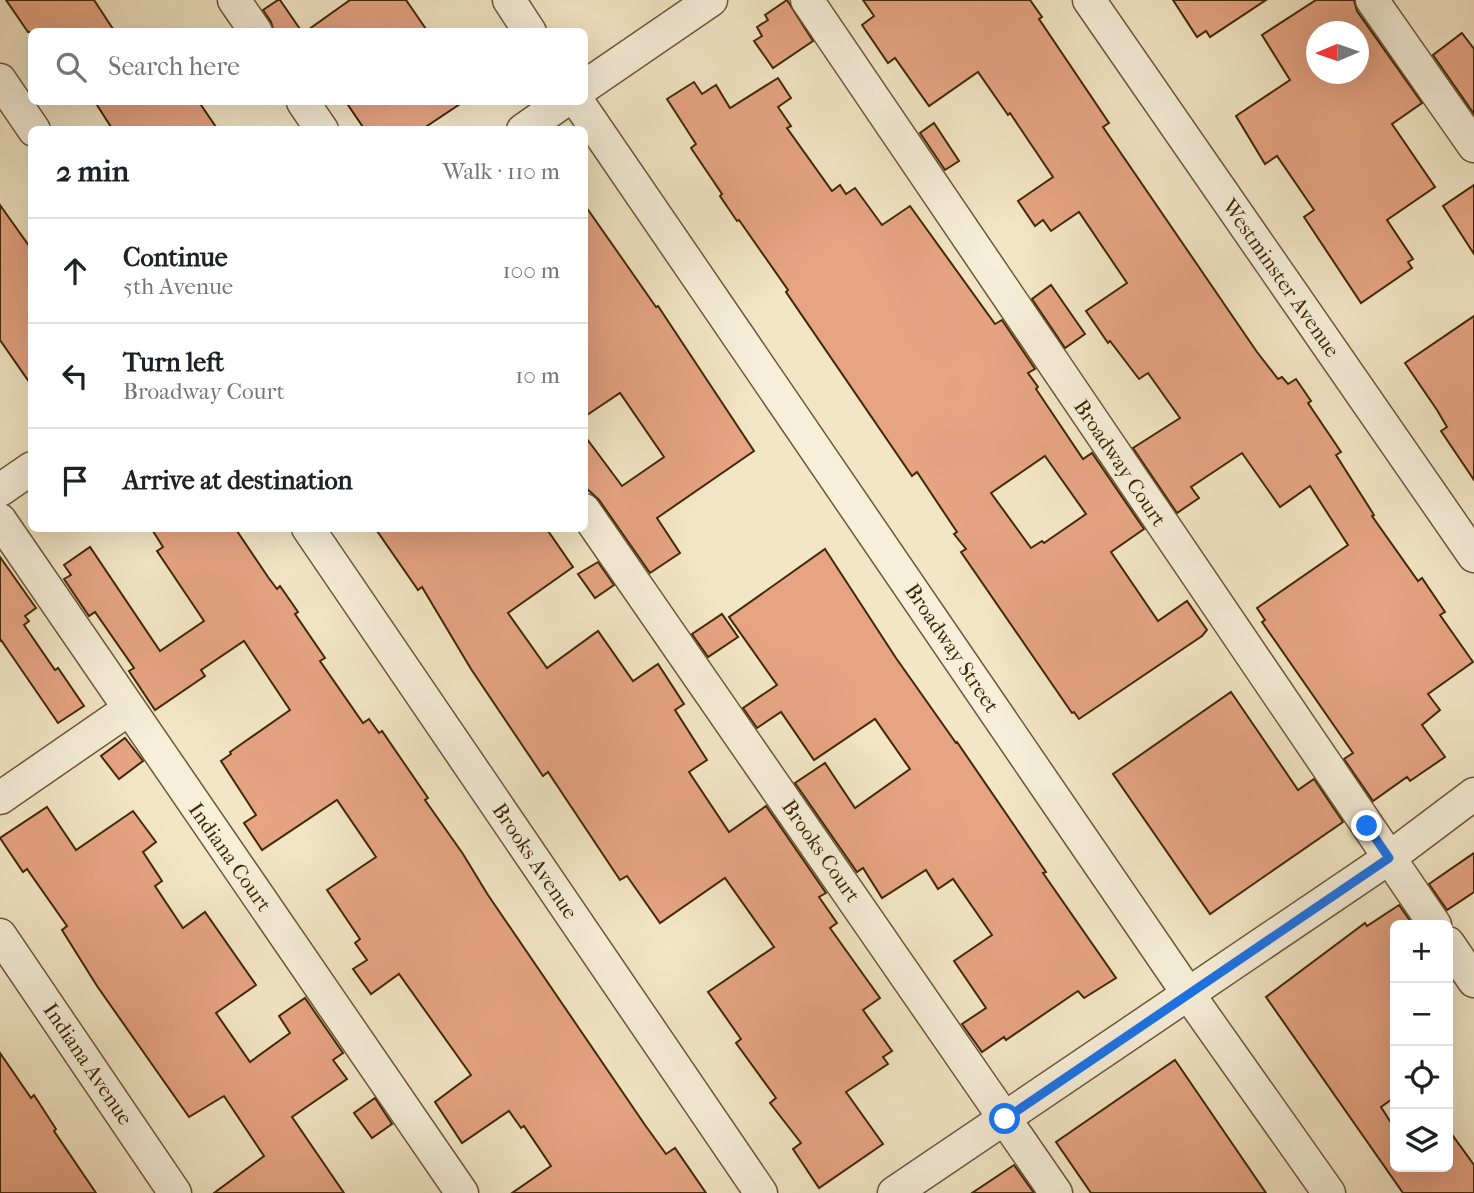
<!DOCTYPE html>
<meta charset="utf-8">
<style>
:root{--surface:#fff;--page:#f6f6f6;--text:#202124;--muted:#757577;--line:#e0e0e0}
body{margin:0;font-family:"IM FELL French Canon",serif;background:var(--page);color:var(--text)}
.controls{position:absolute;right:21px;bottom:21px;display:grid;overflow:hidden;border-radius:10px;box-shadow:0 7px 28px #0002}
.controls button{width:63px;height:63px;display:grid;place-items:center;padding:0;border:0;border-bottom:2px solid var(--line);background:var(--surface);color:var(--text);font:35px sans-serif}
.compass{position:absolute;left:1306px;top:21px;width:63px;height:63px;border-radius:50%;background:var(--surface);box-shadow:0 7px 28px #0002;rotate:268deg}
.stop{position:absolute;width:21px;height:21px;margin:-16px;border:5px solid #1a73e8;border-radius:50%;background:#fff}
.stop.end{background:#1a73e8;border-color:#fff;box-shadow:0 2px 7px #0008}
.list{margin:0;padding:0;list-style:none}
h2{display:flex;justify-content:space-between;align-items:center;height:91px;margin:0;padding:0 28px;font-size:30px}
h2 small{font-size:23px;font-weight:400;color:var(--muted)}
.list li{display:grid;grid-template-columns:46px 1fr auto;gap:21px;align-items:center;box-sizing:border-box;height:105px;padding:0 28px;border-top:2px solid var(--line)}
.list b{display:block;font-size:26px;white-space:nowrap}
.list p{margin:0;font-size:23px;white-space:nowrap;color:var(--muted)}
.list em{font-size:23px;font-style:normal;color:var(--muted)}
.icon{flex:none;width:38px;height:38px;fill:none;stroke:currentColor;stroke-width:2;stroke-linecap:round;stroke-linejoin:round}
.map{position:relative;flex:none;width:1474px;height:1193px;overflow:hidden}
.search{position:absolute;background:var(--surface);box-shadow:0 7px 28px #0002;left:28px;top:28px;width:560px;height:77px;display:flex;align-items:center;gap:18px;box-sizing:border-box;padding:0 24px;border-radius:10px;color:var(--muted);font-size:26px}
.panel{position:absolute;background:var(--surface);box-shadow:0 7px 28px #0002;left:28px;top:126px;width:560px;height:406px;border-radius:10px}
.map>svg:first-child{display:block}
.building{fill:#e6a483;stroke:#402906;stroke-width:2;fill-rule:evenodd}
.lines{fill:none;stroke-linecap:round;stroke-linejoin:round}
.minor-casing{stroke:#6d5836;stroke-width:35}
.minor{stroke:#f7efda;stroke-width:32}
.route{stroke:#1a73e8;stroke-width:9}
.labels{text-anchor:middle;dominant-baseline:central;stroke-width:6;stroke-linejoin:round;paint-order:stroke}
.street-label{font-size:21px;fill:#402906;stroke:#f7efda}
</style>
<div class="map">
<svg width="1474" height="1193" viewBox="0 0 1474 1193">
<rect width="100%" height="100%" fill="#f3e6c6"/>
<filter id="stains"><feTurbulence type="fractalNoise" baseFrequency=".00286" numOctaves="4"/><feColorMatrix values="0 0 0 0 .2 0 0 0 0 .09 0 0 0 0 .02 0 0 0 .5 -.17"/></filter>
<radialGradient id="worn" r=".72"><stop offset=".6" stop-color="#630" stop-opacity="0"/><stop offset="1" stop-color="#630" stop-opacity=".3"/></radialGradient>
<g class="building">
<polygon points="6,0 94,0 115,32 28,32"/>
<polygon points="278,0 280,0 302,32 274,32 271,22 263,10"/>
<polygon points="350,0 406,0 428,32 305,32"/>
<polygon points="787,0 813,41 773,68 754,41 762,36 757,27 768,20 765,15"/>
<polygon points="863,0 1030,0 1042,17 1039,19 1109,123 1103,127 1257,352 1278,379 1282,377 1288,384 1296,379 1311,401 1308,403 1341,452 1336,455 1374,515 1372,516 1418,581 1422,578 1445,612 1440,615 1473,662 1428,694 1440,710 1422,725 1445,757 1410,781 1407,777 1373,801 1344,759 1353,753 1262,622 1265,620 1257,608 1348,545 1310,486 1280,507 1242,453 1191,487 1199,498 1177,513 1133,448 1180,418 1148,373 1139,379 1110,341 1108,343 1086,311 1127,283 1079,212 1051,231 1043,220 1035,226 1018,201 1053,177 1010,113 1008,115 978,72 929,106 895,58 888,63 862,25 874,16"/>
<polygon points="1173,0 1266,0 1210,37 1206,31 1197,37"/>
<path d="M1316,0H1354L1357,11L1422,103L1392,124L1435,187L1387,220L1413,259L1408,262L1412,268L1361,303L1304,217L1314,210L1277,156L1265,164L1236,116L1290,80L1262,35ZM1317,32H1359V74H1317Z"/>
<polygon points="1462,33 1474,49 1474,114 1433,55"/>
<path d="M778,78L791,98L778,107L791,126L787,128L832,191L840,185L846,194L855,188L882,225L910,206L995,324L1002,320L1035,369L1028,373L1038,387L1036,389L1083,459L1092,453L1144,529L1111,552L1158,621L1187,601L1207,630L1202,636L1079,719L1074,712L1072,713L961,552L966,549L954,534L957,532L917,472L912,476L786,292L788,290L739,220L737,221L720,196L722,194L691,148L696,144L667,99L694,82L702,94L716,85L730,108ZM1045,456L1086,514L1044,543L1042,541L1031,548L991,493Z"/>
<polygon points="95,102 199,102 218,130 113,130"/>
<polygon points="346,102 463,102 421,130 365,130"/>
<polygon points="934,123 959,161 945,170 920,133"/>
<polygon points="1474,185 1474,254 1443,206"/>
<polygon points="584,204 656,307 658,306 754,451 657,518 680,553 650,573 599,500 584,486 584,435 622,486 664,457 620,393 584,417"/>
<polygon points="0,205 32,250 32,386 0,340"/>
<polygon points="1051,285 1085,334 1065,348 1032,299"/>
<polygon points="1474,316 1474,480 1441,431 1447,427 1437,410 1405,363"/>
<polygon points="151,528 235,528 268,577 277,589 280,586 298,612 295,614 325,658 320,661 363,723 369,719 379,733 382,731 428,798 425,800 463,854 488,895 645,1125 666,1154 675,1148 706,1193 512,1193 551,1166 524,1126 521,1128 509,1111 462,1143 435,1102 471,1075 399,974 371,994 353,969 367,960 355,943 360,939 327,890 376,857 337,800 262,850 244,823 256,815 221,761 231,754 230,752 290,710 244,641 201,670 205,676 155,710 129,671 134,668 95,612 89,616 64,579 71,575 64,565 90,547 160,651 204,621 157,551 163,547"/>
<polygon points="375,528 546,528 573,567 508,613 547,668 598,631 633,681 658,664 684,704 675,710 707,760 689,772 729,832 766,806 826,893 819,897 837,923 830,928 880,998 863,1010 892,1051 883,1057 888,1064 846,1092 883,1144 819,1188 793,1149 801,1143 770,1103 776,1098 736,1043 741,1039 708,992 774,947 725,878 660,923 627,876 620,880 548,772 543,776 471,669 422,587 418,590"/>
<polygon points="825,549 896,658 956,743 957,742 1046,872 1043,873 1116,978 1084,998 1078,991 1006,1040 1004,1037 982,1052 962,1024 986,1008 954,961 992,935 953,879 938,889 926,870 882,898 863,868 857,872 795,783 825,763 855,808 910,769 875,719 814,760 781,712 757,728 743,708 777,685 729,617"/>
<polygon points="0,557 36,608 25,616 29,621 24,625 55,670 58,668 84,706 58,723 1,640 0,641"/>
<polygon points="598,562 614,585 595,598 578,574"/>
<polygon points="722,614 738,637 708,657 692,634"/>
<polygon points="1231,692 1298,790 1314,779 1343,822 1210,914 1113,774"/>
<polygon points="125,738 143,761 119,779 101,756"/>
<polygon points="47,807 76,850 133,811 156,842 143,852 162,881 155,886 183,928 205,912 256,985 216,1013 250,1062 290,1033 279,1016 305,998 343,1053 333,1060 347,1079 292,1117 344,1193 214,1193 264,1156 224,1096 189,1117 97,986 62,930 67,926 27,869 23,872 0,838"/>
<polygon points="1474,853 1474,892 1447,910 1429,884"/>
<polygon points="1399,905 1413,925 1395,925 1395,1097 1381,1107 1395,1129 1395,1167 1448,1167 1448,1129 1474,1165 1474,1193 1403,1193 1266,997 1365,923 1367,926"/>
<polygon points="0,1053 31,1098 34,1095 56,1129 54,1131 96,1193 0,1193"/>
<polygon points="1175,1060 1266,1193 1091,1193 1056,1142"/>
<polygon points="375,1098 392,1124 372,1138 354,1113"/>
<polygon points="1014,1165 1034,1193 972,1193"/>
</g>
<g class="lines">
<g class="minor-casing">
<g id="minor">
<polyline points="234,0 256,32"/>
<polyline points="509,0 530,32"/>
<polyline points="807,0 1435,925"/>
<polyline points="1089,0 1474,556"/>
<polyline points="1372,0 1474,146"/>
<polyline points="0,80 34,130"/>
<polyline points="584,87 711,0"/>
<polyline points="303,102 322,130"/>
<polyline points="578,102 1189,995 1329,1193"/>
<polyline points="523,130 563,102"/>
<polyline points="0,490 32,468"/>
<polyline points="584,510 1056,1193"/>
<polyline points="0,520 462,1193"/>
<polyline points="308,528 761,1193"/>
<polyline points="0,798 129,709"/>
<polyline points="0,935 175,1193"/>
<polyline points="1448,943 1474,981"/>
<polyline points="894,1193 1389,858 1474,794"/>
</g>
</g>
<use href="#minor" class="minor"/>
</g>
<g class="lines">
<polyline class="route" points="1005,1119 1389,858 1367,826"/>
</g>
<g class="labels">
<g class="street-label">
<text transform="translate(1281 278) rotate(55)">Westminster Avenue</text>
<text transform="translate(1120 463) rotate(56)">Broadway Court</text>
<text transform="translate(952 648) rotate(56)">Broadway Street</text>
<text transform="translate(821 851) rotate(55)">Brooks Court</text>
<text transform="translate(230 857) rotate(55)">Indiana Court</text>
<text transform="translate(535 861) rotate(56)">Brooks Avenue</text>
<text transform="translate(88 1064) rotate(56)">Indiana Avenue</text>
</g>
</g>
<rect width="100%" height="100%" filter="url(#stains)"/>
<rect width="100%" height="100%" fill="url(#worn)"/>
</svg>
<div class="controls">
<button>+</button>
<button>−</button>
<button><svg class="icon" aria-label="locate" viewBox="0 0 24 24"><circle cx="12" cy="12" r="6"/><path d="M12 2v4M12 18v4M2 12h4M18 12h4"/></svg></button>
<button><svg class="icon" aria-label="layers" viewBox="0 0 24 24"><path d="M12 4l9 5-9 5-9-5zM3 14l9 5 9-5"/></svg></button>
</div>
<svg class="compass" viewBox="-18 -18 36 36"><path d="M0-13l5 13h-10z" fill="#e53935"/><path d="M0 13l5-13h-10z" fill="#757577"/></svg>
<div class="stop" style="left:1005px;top:1119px"></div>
<div class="stop end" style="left:1367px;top:826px"></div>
<div class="search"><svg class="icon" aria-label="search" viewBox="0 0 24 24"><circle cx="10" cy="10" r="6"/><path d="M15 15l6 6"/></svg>Search here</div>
<section class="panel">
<h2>2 min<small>Walk · 110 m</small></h2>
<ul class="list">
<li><svg class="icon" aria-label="ahead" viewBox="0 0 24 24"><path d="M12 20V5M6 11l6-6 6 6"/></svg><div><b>Continue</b><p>5th Avenue</p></div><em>100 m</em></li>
<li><svg class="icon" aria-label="left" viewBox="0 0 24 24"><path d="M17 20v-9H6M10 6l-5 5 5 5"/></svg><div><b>Turn left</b><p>Broadway Court</p></div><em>10 m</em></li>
<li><svg class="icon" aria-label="arrive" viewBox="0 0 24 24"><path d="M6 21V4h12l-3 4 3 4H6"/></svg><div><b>Arrive at destination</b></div></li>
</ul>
</section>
</div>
